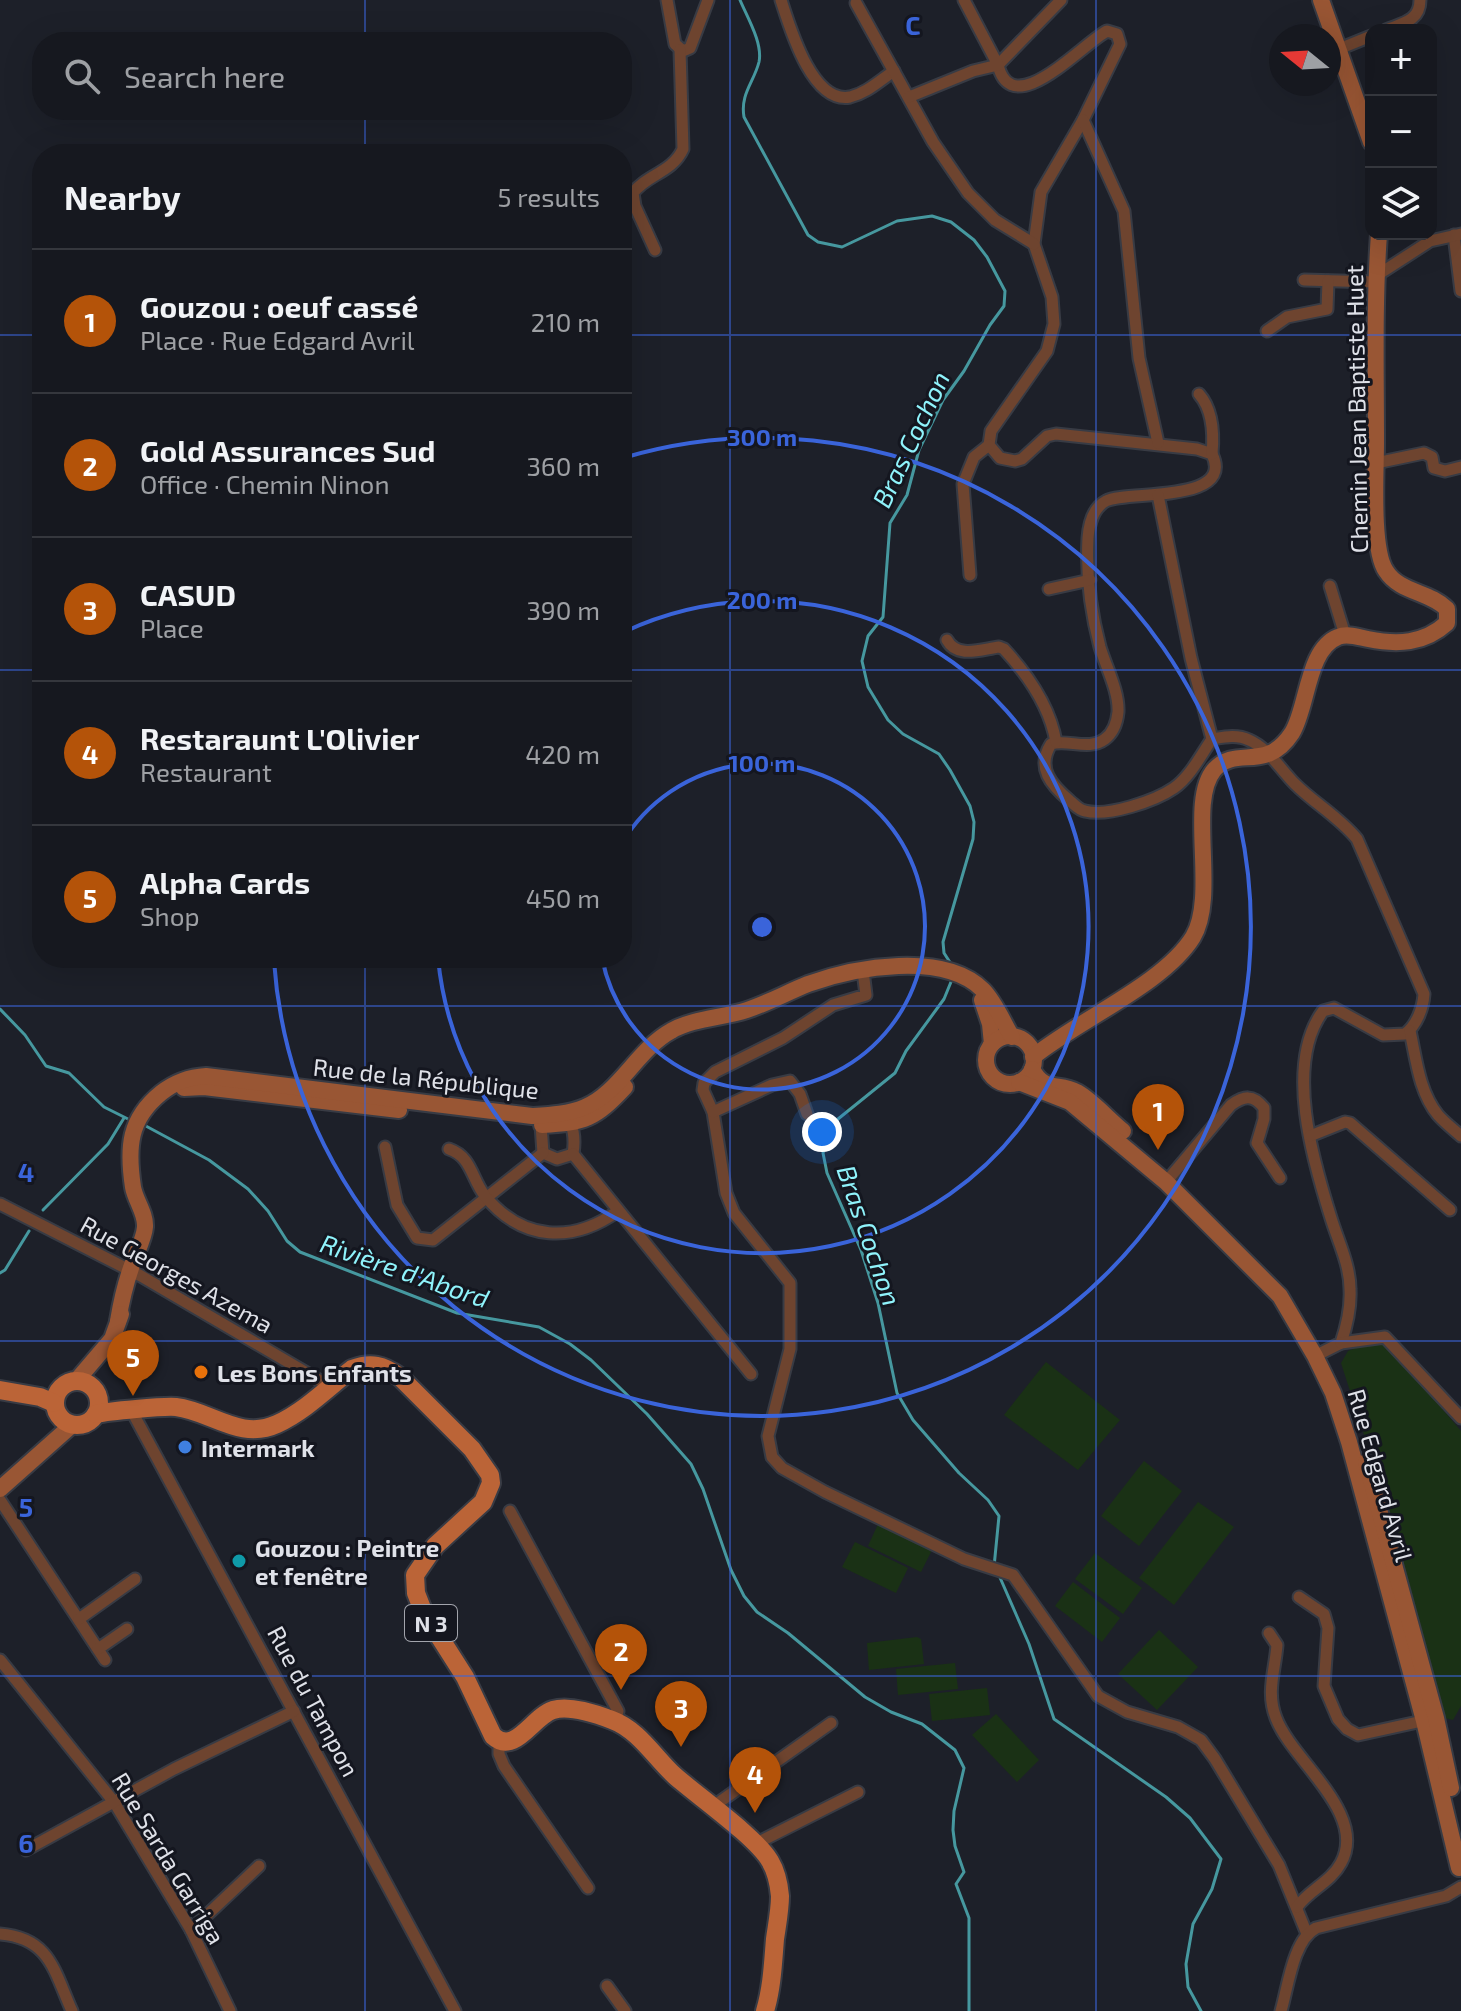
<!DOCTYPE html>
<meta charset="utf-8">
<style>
:root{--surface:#16181f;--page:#23252c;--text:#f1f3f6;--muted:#9ea0a4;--line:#35373d;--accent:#b45309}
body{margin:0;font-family:"Exo 2",sans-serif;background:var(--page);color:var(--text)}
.controls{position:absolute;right:24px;top:24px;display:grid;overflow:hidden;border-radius:16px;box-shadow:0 8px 32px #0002}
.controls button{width:72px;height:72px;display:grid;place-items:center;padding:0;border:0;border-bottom:2px solid var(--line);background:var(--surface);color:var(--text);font:40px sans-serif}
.compass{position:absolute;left:1269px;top:24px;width:72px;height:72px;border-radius:50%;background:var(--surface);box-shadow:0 8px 32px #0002;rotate:288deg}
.you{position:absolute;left:822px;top:1132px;width:28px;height:28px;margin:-20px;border:6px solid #fff;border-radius:50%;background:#1a73e8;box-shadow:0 0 0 12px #1a73e833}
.badge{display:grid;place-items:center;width:52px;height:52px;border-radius:50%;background:var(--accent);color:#fff;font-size:26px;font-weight:700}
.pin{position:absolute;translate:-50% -66px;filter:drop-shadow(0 2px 4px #0008)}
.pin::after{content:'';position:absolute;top:42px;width:28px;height:24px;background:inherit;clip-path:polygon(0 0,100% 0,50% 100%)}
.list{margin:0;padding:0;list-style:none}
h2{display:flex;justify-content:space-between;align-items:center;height:104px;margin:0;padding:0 32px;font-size:34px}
h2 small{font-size:26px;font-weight:400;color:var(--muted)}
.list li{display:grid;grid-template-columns:52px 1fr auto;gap:24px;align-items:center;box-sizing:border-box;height:144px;padding:0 32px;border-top:2px solid var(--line)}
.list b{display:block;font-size:30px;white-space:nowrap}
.list p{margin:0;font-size:26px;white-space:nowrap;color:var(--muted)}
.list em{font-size:26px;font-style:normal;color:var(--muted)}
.icon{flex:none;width:44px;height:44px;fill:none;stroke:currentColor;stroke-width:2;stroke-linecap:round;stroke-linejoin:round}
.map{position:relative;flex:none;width:1461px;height:2011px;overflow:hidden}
.search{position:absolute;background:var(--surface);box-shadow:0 8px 32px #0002;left:32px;top:32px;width:600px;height:88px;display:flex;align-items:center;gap:20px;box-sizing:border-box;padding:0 28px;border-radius:32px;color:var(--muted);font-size:30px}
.panel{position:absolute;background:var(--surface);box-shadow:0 8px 32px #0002;left:32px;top:144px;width:600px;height:824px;border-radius:32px}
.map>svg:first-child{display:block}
.green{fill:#1a3115}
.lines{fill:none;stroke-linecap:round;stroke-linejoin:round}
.stream{stroke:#46989f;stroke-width:3}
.street-casing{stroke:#383b44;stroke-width:15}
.secondary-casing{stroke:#383b44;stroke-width:20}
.primary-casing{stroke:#383b44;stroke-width:22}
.street{stroke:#6e442f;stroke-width:11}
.secondary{stroke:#995634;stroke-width:16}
.primary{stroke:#bb6437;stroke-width:18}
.grid{fill:none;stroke:#3a64da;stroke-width:2;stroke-opacity:0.55}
.ring{fill:none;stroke:#3a64da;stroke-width:4}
.food-dot{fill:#e8710a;stroke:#14161f;stroke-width:3}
.shop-dot{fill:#3f7fe0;stroke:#14161f;stroke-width:3}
.culture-dot{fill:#0f9aa8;stroke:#14161f;stroke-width:3}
.labels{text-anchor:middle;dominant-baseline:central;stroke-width:6;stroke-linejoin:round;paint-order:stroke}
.shield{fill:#14161f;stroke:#a2a4ac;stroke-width:2}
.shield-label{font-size:22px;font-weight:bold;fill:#dfe1e8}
.street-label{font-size:24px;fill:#dfe1e8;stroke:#14161f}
.poi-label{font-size:24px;font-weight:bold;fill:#dfe1e8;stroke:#14161f;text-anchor:start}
.water-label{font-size:26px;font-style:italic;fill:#8ff3fb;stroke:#14161f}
.grid-label{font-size:26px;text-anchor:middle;font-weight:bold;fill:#3a64da;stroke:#14161f;stroke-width:6;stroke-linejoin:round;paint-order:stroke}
.centre{fill:#3a64da;stroke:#14161f;stroke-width:4}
.ring-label{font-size:24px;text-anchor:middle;font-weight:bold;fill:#3a64da;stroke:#14161f;stroke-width:6;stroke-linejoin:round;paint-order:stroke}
</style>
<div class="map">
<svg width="1461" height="2011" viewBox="0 0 1461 2011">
<rect width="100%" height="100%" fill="#1d2029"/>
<g class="green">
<polygon points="1371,1342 1382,1344 1393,1351 1461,1431 1461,1706 1453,1720 1445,1718 1366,1441 1341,1363 1348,1351"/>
<polygon points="1046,1362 1120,1420 1078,1470 1004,1415"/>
<polygon points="1144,1461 1182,1491 1139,1546 1101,1516"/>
<polygon points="1198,1502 1234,1527 1174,1605 1139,1578"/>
<polygon points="879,1522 933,1548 921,1572 868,1546"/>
<polygon points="855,1542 908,1568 896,1593 842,1567"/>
<polygon points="1095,1553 1142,1588 1123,1614 1075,1579"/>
<polygon points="1073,1582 1120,1618 1102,1642 1055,1606"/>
<polygon points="1159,1630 1198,1667 1157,1710 1118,1674"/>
<polygon points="917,1637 921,1639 924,1664 869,1670 867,1643"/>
<polygon points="955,1663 958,1689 898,1695 896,1669"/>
<polygon points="987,1688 990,1715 932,1721 929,1694"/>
<polygon points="996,1714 1039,1760 1017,1782 972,1735"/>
</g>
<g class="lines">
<g class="stream">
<path d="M740,0C747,17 763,43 759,62C754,82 740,94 744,117L808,235L818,242L842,247L897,221L932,216L951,222L974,240L987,257L1005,291L1004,306L990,325L964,371L943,400L919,450L907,495L890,523L883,617L868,636L862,661L868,687L888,720L903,734L939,754L950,770L970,806L974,822L973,839L943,942L944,953L953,967"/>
<polyline points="953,977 944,999 906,1051 895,1073 838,1119 829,1134 823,1153 827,1173 861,1250 878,1303 897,1393 913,1420 959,1473 988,1500 999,1516 994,1567"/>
<polyline points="0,1009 25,1035 46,1066 69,1073 104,1107 130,1120"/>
<polyline points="144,1125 209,1160 248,1189 268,1211 287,1241 300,1252 457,1313 539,1327 570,1344 591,1360 647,1414 691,1464 703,1489 731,1570 744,1596 757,1612 788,1633 865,1697 891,1712 922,1724 955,1750 964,1768 954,1811 953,1830 955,1846 964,1872 956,1884 969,1918 969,2011"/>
<polyline points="43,1210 108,1144 124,1118"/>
<polyline points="0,1273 5,1270 29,1231"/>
<polyline points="998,1573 1029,1644 1054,1719 1166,1797 1190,1818 1221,1859 1212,1889 1193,1924 1186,1964 1188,1987 1201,2011"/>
</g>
<g class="street-casing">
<g id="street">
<polyline points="667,0 675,44 683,51 690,48 708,0"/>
<path d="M781,0C790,28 812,104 850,97C867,93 879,81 894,71"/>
<path d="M1061,0L998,65C1012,123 1082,44 1107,31L1117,34L1120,44L1083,120L1041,192L1034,244L1052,297L1054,324L1047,351L991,431L989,445L1000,458L1015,461L1022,459L1047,436L1056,434L1197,449L1212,454C1236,504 1126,490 1106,501C1093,508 1089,524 1088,538C1086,573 1091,613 1100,647C1106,667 1119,691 1118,712C1117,722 1113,733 1105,739C1089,751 1068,739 1051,744C1036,768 1051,785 1070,801C1075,805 1079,810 1085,811C1108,817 1155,801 1174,788C1190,777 1201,755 1212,739C1224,737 1237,734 1249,740C1268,748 1281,770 1295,784C1314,803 1339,817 1357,839L1424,994C1423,1008 1417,1025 1405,1034L1383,1035L1334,1008L1323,1011C1284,1064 1313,1161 1331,1218C1338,1241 1350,1265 1350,1289C1351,1306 1346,1328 1341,1343L1315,1356"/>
<polyline points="856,3 933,142 968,193 995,220 1034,244"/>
<path d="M1386,30C1403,23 1420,21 1420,0"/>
<polyline points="1339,49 1371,36"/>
<polyline points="909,97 973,71 998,65 964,0"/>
<polyline points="1083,120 1124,211 1139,358 1158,443"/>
<polyline points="1454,235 1461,291"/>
<path d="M655,250L635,206L633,193C647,174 672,173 683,149L680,50"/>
<polyline points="1376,276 1430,241 1461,234"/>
<polyline points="1304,280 1376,282"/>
<polyline points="1267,331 1287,317 1327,309 1328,281"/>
<path d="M1199,394C1213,410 1214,433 1212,454"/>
<polyline points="1376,463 1424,453 1432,457 1434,468 1445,471 1461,467"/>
<polyline points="1158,495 1191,658 1212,739"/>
<polyline points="970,575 963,484 974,457 989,445"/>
<polyline points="1330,586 1345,635"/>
<polyline points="1049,589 1090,580"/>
<path d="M947,640C957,659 982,649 999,647L1004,649C1028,675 1050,707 1056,742"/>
<polyline points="863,971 866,995 833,1005 783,1038 715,1072 704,1083 703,1090 713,1112 726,1193 734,1213 790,1283 790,1349 768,1436 772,1457 782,1468 825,1492 964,1559 1013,1575 1098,1696 1127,1712 1178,1727 1201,1740 1215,1759 1279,1865 1307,1934"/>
<path d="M1410,1031C1416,1058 1419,1092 1438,1115C1444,1122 1453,1129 1461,1136"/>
<polyline points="713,1112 772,1085 790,1081 800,1094 807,1114"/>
<path d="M566,1117C575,1127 575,1141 573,1154"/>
<polyline points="545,1119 541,1125 543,1153 557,1159 573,1154"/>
<polyline points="1310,1136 1345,1122 1350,1123 1450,1210"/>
<polyline points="385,1147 397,1205 417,1238 433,1240 543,1153"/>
<path d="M449,1149C472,1157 471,1178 485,1196C523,1242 573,1243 618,1211"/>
<polyline points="573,1154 751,1374"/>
<path d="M1166,1182L1231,1105C1244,1096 1253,1094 1264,1108V1119L1257,1143L1280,1178"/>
<polyline points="0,1204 141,1276 329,1386"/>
<polyline points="1341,1343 1385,1337 1461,1418"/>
<polyline points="134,1411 135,1417 455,2011"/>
<polyline points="0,1500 105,1660"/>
<polyline points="510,1511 618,1711 616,1721"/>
<polyline points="1299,1597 1324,1614 1328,1628 1324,1686 1338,1719 1347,1729 1358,1735 1427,1720"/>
<polyline points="79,1619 135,1579"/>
<path d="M1269,1633L1277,1645C1275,1671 1266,1692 1276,1718C1292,1761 1368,1813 1341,1863C1331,1882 1309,1890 1297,1907"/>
<polyline points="98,1649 127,1629"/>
<polyline points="0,1660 114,1802 191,1930 230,2011"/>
<polyline points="499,1742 499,1754 504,1766 588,1888"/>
<polyline points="711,1808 831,1723"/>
<polyline points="755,1844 858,1792"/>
<polyline points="26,1850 174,1769 294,1711"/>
<polyline points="191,1930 259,1866"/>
<path d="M0,1934C50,1938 54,1971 72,2011"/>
<polyline points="607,1986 625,2011"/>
<path d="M1281,2011C1288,1987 1293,1940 1316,1928L1446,1896L1461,1887"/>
</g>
</g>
<g class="secondary-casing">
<g id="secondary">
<polyline points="1321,0 1371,142"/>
<polyline points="982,1000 990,1024 992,1044"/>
<circle cx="1010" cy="1060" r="24"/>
<path d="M1033,1057C1078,1020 1164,984 1193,937C1218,895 1187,802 1214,770C1237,744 1265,774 1292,733C1308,707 1307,649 1338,637C1347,633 1358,637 1368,639C1397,645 1424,644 1447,623V609C1429,591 1400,593 1386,571C1371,549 1376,472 1376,443C1376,373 1374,304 1379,234"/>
<path d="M1032,1069C1045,1093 1058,1082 1077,1092C1093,1101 1108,1119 1123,1131"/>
<polyline points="1019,1082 1070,1102 1166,1182 1280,1296 1315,1356 1333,1393 1349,1442 1424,1721 1459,1868"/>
<polyline points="184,1088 204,1087 399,1110"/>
<path d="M542,1125C585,1123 595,1119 625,1087"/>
<path d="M118,1321C121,1303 125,1285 131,1268C135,1255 144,1240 145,1227C146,1213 135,1200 133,1187C127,1147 129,1119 161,1093C175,1082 188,1077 206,1076L532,1116C549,1115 569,1114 585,1107C619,1093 638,1049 671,1031C693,1018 723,1018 747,1010C768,1003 788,992 808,984C855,967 944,951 983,990C995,1002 1003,1022 1012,1037"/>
<polyline points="77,1380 112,1339 121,1314"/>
<polyline points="1366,1462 1436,1718 1451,1788"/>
<polyline points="0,1489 72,1425"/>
</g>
</g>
<g class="primary-casing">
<g id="primary">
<circle cx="77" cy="1403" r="22"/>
<polyline points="0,1390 40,1397 54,1403"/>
<path d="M96,1414C109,1411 163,1406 176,1407C211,1411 240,1441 277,1424C304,1412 329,1387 352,1369C371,1362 383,1365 400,1377L472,1449L490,1475L491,1483L483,1502L435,1546L415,1575L416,1593L423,1611L465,1677L493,1736C515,1756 532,1717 553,1710C570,1705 596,1714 612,1720C639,1730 655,1758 675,1776C699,1797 756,1837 770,1861C776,1871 779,1885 780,1896C780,1910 777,1925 775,1939C773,1963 772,1988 765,2011"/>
</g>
</g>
<use href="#street" class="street"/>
<use href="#secondary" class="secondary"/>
<use href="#primary" class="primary"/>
</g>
<path class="grid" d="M365,0V42M730,0V2011M1096,0V2011M365,110V154M0,335H42M622,335H1461M0,670H42M622,670H1461M365,958V2011M0,1006H1461M0,1341H1461M0,1676H1461"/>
<g class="ring">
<path d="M622 843A163 163 0 1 1 602 958"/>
<path d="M624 632A326 326 0 1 1 438 958"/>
<path d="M623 458A489 489 0 1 1 274 961"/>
</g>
<circle class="food-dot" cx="201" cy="1372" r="8"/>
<circle class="shop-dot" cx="185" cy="1447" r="8"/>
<circle class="culture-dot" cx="239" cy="1561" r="8"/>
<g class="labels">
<rect class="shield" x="405" y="1605" width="52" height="36" rx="6"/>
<g class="shield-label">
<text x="431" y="1623">N 3</text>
</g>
<g class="street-label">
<text transform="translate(1356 409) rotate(-91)">Chemin Jean Baptiste Huet</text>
<text transform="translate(426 1078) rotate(6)">Rue de la République</text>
<text transform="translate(177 1274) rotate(29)">Rue Georges Azema</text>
<text transform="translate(1381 1475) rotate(74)">Rue Edgard Avril</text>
<text transform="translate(314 1701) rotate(62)">Rue du Tampon</text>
<text transform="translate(169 1858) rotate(59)">Rue Sarda Garriga</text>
</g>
<g class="poi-label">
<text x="217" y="1372">Les Bons Enfants</text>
<text x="201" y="1447">Intermark</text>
<text x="255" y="1547">Gouzou : Peintre<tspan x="255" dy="28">et fenêtre</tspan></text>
</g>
<g class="water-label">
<text transform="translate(910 439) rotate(-65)">Bras Cochon</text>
<text transform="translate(870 1235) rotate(71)">Bras Cochon</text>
<text transform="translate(405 1270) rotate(19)">Rivière d'Abord</text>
</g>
</g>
<g class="grid-label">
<text x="913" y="35">C</text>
<text x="26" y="1182">4</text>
<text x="26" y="1517">5</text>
<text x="26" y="1853">6</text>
</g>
<circle cx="762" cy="927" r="12" class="centre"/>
<g class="ring-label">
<text x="762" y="446">300 m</text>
<text x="762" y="609">200 m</text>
<text x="762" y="772">100 m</text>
</g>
</svg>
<div class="controls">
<button>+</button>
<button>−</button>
<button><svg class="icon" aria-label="layers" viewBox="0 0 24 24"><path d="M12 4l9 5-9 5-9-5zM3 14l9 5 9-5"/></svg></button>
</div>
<svg class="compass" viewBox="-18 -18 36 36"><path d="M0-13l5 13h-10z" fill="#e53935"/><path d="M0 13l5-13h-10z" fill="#9ea0a4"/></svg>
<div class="you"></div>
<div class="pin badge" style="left:1158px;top:1150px">1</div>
<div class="pin badge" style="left:621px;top:1690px">2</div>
<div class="pin badge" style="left:681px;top:1747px">3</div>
<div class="pin badge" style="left:755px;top:1813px">4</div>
<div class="pin badge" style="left:133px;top:1396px">5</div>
<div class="search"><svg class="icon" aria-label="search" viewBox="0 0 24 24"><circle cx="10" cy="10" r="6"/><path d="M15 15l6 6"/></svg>Search here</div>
<section class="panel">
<h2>Nearby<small>5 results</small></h2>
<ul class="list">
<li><span class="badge">1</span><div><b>Gouzou : oeuf cassé</b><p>Place · Rue Edgard Avril</p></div><em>210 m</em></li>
<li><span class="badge">2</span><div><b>Gold Assurances Sud</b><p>Office · Chemin Ninon</p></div><em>360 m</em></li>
<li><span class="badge">3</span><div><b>CASUD</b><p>Place</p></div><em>390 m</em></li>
<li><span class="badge">4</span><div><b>Restaraunt L'Olivier</b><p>Restaurant</p></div><em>420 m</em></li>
<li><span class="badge">5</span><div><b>Alpha Cards</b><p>Shop</p></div><em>450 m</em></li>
</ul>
</section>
</div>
